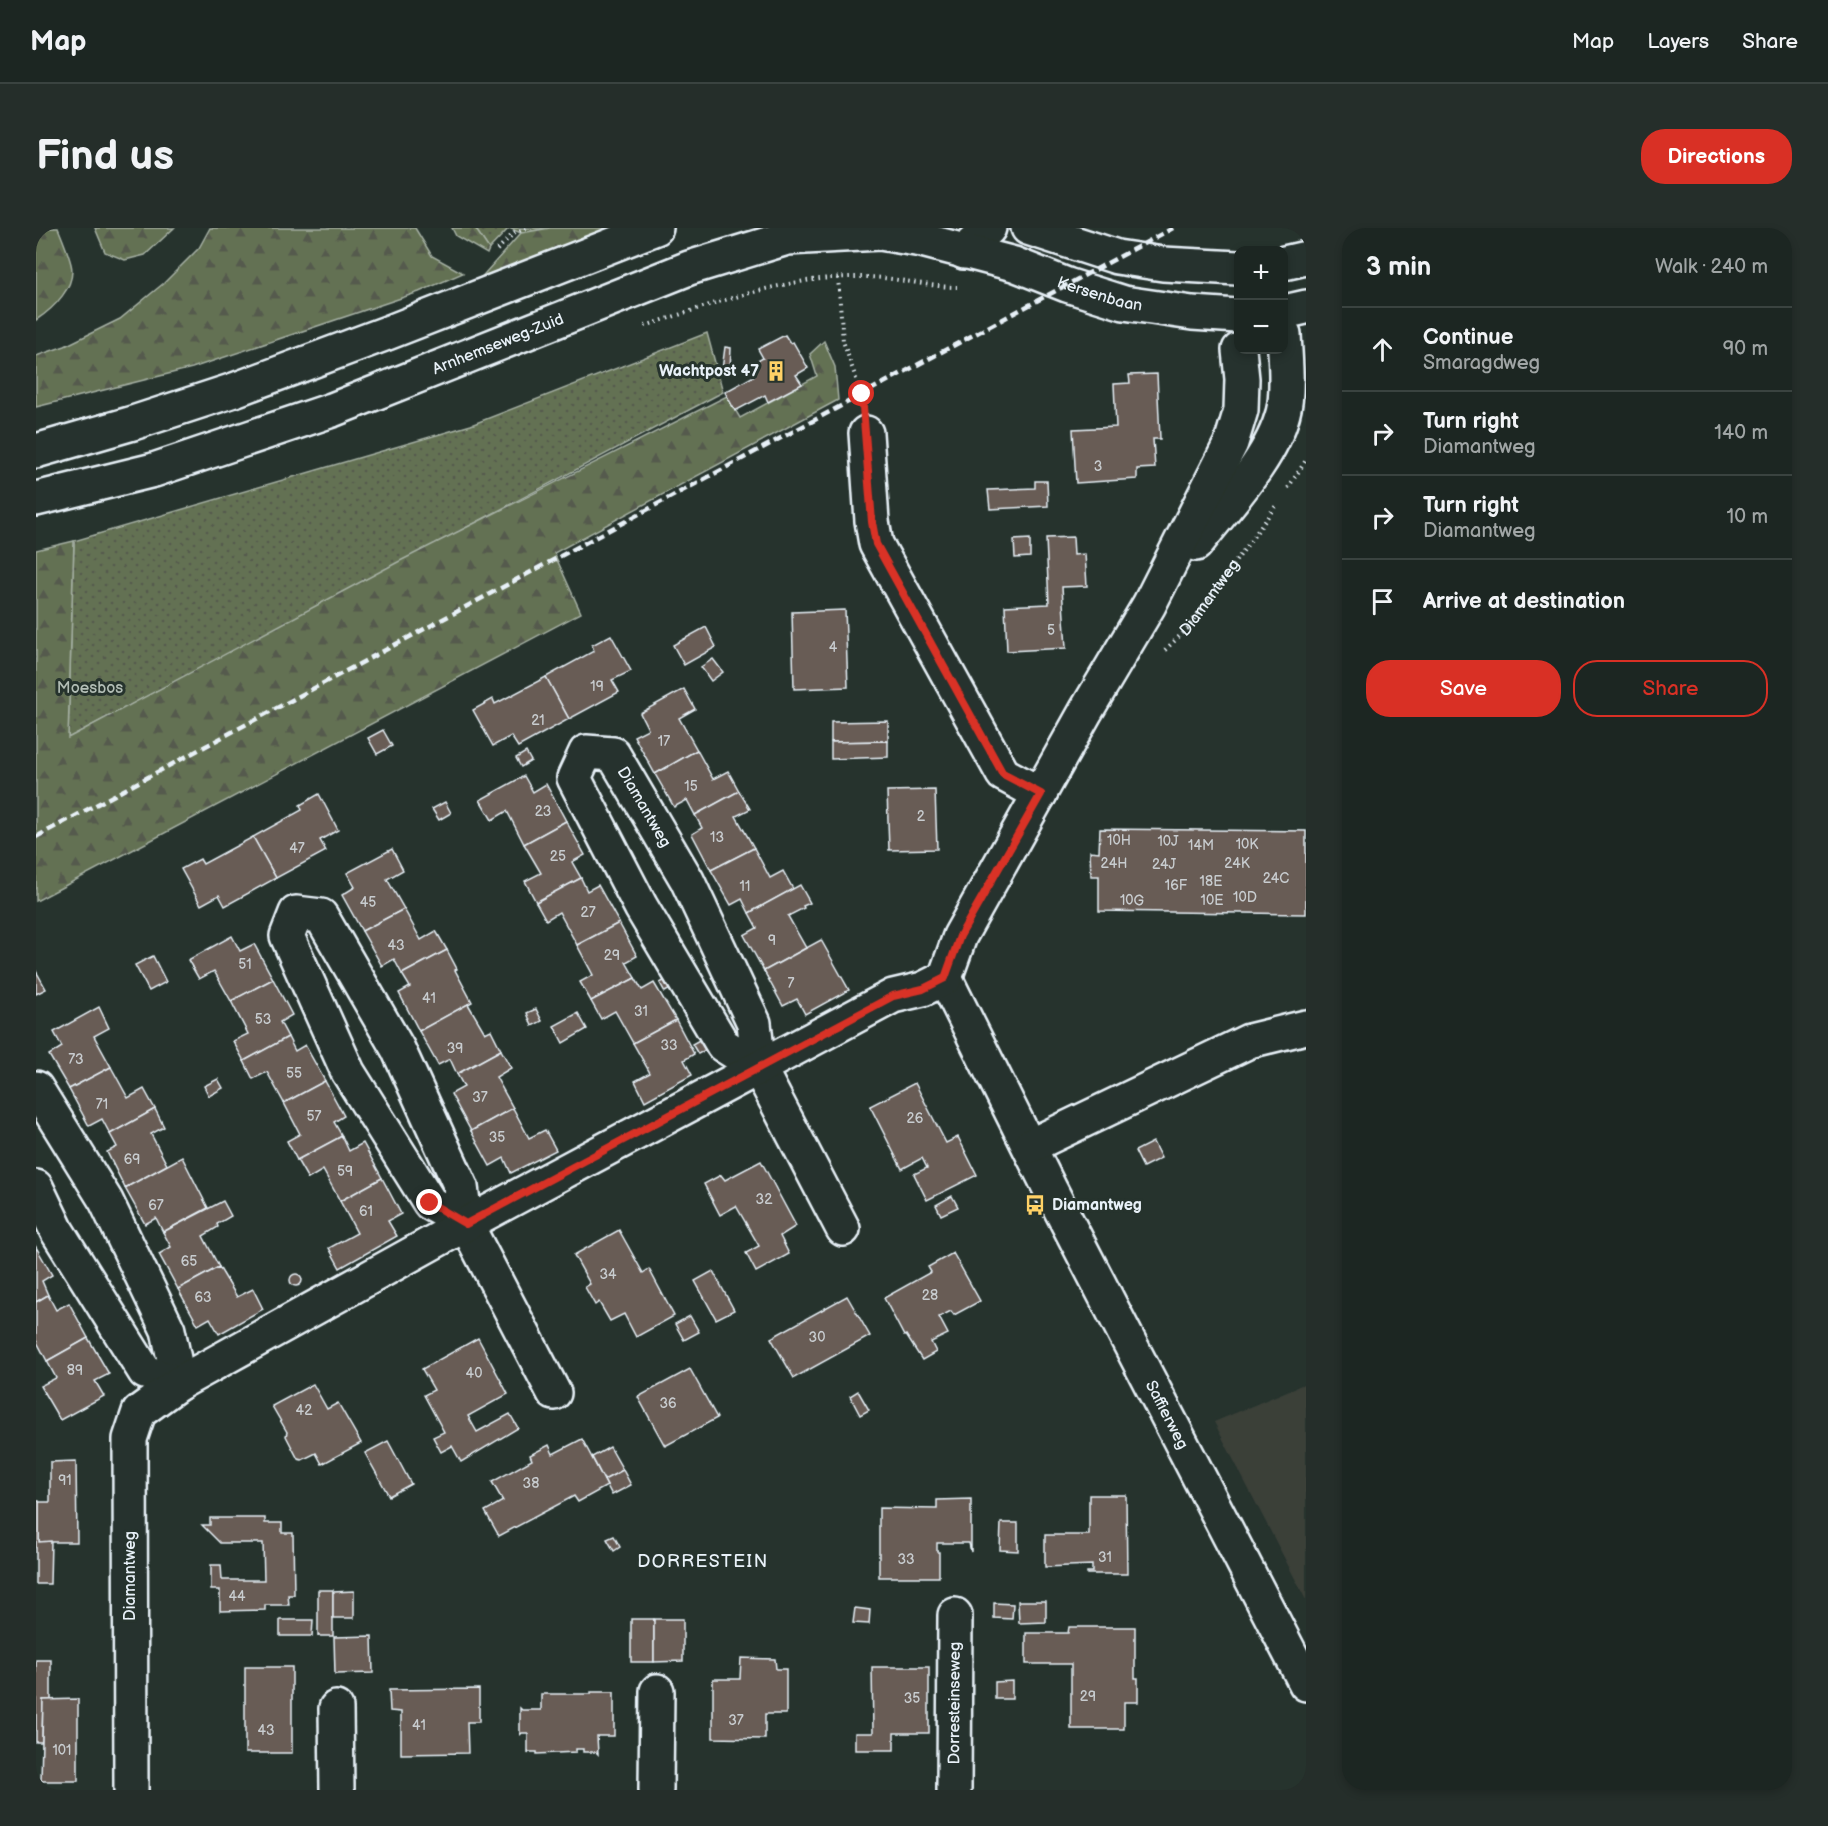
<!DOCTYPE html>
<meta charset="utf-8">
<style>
:root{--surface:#1c2622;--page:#252e2a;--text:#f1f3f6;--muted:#a0a5a5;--line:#3a4340;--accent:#d93025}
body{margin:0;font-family:"Balsamiq Sans",sans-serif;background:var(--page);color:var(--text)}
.controls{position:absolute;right:18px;top:18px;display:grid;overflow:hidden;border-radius:12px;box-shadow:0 3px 9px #0003}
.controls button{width:54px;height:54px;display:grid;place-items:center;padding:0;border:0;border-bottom:2px solid var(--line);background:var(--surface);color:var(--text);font:30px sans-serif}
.stop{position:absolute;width:18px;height:18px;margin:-14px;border:4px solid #d93025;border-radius:50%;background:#fff}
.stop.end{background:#d93025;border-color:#fff;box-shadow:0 2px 6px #0008}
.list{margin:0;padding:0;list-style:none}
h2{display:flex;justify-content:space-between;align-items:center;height:78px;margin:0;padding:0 24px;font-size:26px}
h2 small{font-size:20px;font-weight:400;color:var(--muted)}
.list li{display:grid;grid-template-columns:39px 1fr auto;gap:18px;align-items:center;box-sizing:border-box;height:84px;padding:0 24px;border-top:2px solid var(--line)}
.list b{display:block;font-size:22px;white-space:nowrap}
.list p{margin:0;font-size:20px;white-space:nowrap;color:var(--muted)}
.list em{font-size:20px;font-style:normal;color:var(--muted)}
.actions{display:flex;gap:12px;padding:18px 24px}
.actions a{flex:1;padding:14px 0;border:2px solid var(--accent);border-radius:24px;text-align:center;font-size:21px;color:var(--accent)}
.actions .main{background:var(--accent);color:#fff}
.icon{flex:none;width:33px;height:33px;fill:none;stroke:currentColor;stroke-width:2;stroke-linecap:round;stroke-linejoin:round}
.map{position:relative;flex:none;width:1270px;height:1562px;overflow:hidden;border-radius:24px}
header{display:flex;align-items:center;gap:36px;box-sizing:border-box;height:84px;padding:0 30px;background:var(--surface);border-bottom:2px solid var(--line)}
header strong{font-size:28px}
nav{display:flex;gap:33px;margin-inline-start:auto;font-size:21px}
.intro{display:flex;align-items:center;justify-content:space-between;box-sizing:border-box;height:144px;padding:0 36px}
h1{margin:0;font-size:42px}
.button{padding:15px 27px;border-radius:24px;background:var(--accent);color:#fff;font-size:21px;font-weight:700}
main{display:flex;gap:36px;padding:0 36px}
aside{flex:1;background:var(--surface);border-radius:24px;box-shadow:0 3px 9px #0003}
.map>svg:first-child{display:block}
.built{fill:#3a3f39}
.grass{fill:url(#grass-dots);stroke:#a6b1a5;stroke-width:1.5}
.forest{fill:url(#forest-firs);stroke:#a6b1a5;stroke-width:1.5}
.building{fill:#685c55;stroke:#e8f1f8;stroke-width:1.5}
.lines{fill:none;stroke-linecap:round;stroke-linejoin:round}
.minor-casing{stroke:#e8f1f8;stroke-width:38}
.tertiary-casing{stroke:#e8f1f8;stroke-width:38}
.secondary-casing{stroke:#e8f1f8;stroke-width:38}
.path{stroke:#e8f1f8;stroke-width:4;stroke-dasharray:1.5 4.5;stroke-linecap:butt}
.minor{stroke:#26332d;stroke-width:33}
.tertiary{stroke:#26332d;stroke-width:33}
.secondary{stroke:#26332d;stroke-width:33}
.rail{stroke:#e8f1f8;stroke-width:4.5;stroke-dasharray:9 4.5;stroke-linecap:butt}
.route{stroke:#d93025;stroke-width:8}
.labels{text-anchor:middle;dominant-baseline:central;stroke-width:6;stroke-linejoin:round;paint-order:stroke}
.number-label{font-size:14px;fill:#c8cccf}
.street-label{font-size:16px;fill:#e8f1f8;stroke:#26332d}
.poi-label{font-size:16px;font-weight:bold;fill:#e8f1f8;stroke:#26332d;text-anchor:end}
.park-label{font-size:16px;fill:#b3beb6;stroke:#26332d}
.neighbourhood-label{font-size:18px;letter-spacing:1.5px;fill:#e8f1f8;stroke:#26332d}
</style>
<header>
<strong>Map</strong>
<nav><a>Map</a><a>Layers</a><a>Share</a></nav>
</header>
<div class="intro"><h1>Find us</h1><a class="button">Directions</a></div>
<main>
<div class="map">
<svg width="1270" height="1562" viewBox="0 0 1270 1562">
<defs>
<pattern id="grass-dots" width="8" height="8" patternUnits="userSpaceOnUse" patternTransform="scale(1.5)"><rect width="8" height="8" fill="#647152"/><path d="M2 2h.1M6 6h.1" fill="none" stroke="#545a4e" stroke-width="1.8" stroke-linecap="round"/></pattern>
<pattern id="forest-firs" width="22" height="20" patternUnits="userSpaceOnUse" patternTransform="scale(1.5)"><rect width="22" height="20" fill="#647152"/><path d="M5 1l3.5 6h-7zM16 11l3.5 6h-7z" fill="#545a4e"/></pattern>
</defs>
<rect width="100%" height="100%" fill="#26332d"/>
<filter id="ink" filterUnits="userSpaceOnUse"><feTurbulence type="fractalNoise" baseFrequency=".0167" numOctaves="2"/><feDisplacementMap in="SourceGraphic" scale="12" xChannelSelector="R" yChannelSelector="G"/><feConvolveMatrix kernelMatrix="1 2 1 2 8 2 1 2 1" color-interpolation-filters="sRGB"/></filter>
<g filter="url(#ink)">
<polygon class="built" points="1270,1155 1270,1372 1178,1194"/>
<g class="grass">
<polygon points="439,0 514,0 485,5 473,0 453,21"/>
<polygon points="671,105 687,164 32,510 38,313 435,197"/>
</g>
<g class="forest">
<path d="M0,0H22C27,12 32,24 35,36C41,58 17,81 0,92Z"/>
<polygon points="59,0 138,0 109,27 89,32 69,24"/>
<polygon points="174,0 379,0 396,28 427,45 383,64 156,140 0,179 0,128 29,118 84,91 128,55 163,20"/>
<polygon points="416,0 439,0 453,21 451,26 420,8"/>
<polygon points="514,0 592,0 441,54 485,5"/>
<polygon points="788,113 799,139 802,172 518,325 545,385 0,673 0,322 38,313 32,510 362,334 691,168 704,190 781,148 774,126"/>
</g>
<g class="building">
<polygon points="749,107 754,115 757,114 772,140 760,147 766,156 732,174 729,167 699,183 689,164 718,148 713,138 727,130 722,121"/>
<polygon points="689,119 695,120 694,142 686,142"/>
<polygon points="1121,146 1124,211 1117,211 1119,240 1101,241 1101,251 1040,255 1037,201 1080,199 1078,156 1094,155 1093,147"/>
<polygon points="999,253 1011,253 1012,278 954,281 952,262 999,260"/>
<polygon points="1037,309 1038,327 1049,326 1051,358 1026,359 1030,420 971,423 969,378 1013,376 1010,310"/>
<polygon points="994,311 994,329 979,330 978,312"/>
<polygon points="809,382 812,459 758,461 756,384"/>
<polygon points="670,399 680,419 648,437 637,417"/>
<polygon points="575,407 595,443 576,452 583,464 533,491 510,449 558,423 556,417"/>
<polygon points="677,431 687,444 675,453 665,439"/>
<polygon points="510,449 533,491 482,519 475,508 457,518 437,482 457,471 459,476"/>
<polygon points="648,461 659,481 643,490 661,522 619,546 598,508 612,501 604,485"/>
<polygon points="852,493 852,513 795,514 795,494"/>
<polygon points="347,502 356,518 341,526 332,510"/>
<polygon points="852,513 852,529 795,531 795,514"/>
<polygon points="661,522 677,551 692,543 703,563 659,587 651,572 638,579 619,546"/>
<polygon points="490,524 495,533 485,539 480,530"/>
<polygon points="488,548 497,564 510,556 530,593 488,616 471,583 456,592 444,572"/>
<polygon points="899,562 901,621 853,622 851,563"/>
<polygon points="703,563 714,581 700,588 718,620 675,642 656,606 666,600 659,587"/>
<polygon points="283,566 302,602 284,612 290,623 240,650 217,609 266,582 264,577"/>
<polygon points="409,574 415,585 403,592 396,581"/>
<polygon points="530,593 549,627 536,634 545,650 500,674 489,653 505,645 488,616"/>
<polygon points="1064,601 1270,603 1270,686 1063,683 1063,648 1055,648 1054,623 1063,624"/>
<polygon points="217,609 240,650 189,678 183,667 165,677 145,641 164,631 167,636"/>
<polygon points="718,620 734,650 747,643 757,661 713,685 706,671 695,677 675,642"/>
<polygon points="356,621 367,642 351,651 368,681 326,703 306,667 319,659 311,645"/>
<polygon points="545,650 551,663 562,657 583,695 541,717 523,684 510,692 500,674"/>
<polygon points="764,657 774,675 767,678 768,680 752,688 770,720 728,743 708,707 721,700 713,685"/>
<polygon points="368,681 385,712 400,703 411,722 366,746 358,731 346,738 326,703"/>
<polygon points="583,695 601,728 590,734 599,750 555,773 544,754 557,747 541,717"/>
<polygon points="196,708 204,723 218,716 237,751 195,773 178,743 163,751 152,732"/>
<polygon points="785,712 813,762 769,786 761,771 747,778 728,743"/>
<polygon points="411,722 421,741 419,742 436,774 383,803 363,765 374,759 366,746"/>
<polygon points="117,728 130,754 113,763 99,737"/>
<polygon points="0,743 10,761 0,766"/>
<polygon points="599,750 606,762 618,755 640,792 597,815 579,783 565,791 555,773"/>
<polygon points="633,750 638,759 629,764 624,755"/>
<polygon points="237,751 256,787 244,794 252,809 208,833 197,813 212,806 195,773"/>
<polygon points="432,776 449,805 455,802 465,822 421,846 414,831 402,837 383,803"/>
<polygon points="63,779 73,800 58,808 75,839 33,861 13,827 26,819 18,804"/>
<polygon points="500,781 506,793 496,798 491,785"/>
<polygon points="542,785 551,801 527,815 518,798"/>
<polygon points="640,792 658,826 648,832 656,847 609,873 599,853 614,845 597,815"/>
<polygon points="252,809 259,823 269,817 289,853 248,875 231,844 217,851 208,833"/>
<polygon points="667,810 673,820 662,826 656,816"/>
<polygon points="465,822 475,840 460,849 477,880 435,903 415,866 428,859 421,846"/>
<polygon points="75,839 92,870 108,861 119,881 74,906 66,891 53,898 33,861"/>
<polygon points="182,851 187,860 173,868 168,858"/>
<polygon points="289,853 308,888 298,894 306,908 261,932 251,913 264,906 248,875"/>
<polygon points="879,855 910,915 922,909 941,947 891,972 878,946 891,940 886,930 866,941 834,878"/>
<polygon points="477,880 493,910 509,902 520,922 475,945 468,930 454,938 435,903"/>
<polygon points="119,881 128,899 115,906 131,937 89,960 71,924 81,919 74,906"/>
<polygon points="306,908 313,923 327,915 346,950 304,973 287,942 272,951 261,932"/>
<polygon points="1117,914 1125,930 1107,939 1099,923"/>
<polygon points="146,929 172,980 127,1004 120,990 109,996 89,960"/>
<polygon points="725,933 760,998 744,1008 753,1026 720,1044 710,1025 723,1018 700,978 684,987 668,956 685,947 689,952"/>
<polygon points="346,950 365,986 352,993 361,1008 304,1040 293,1020 321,1005 304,973"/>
<polygon points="916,968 922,979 905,987 900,977"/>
<polygon points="187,973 195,988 181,996 182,999 167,1008 183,1039 142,1061 123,1026 135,1019 127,1004"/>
<polygon points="583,1002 607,1045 613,1041 638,1088 600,1109 588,1086 574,1093 563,1074 559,1077 549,1059 554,1056 538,1027"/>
<polygon points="0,1019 16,1047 6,1053 12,1067 0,1074"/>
<polygon points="917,1025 944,1073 918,1087 915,1083 903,1089 912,1106 895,1114 900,1124 886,1132 870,1107 868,1108 848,1070 895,1044 892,1039"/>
<polygon points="183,1039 201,1069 217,1061 227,1081 183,1106 174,1090 162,1097 142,1061"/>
<polygon points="677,1043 698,1082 680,1091 659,1053"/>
<circle cx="260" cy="1052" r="6"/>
<polygon points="12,1067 20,1082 33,1075 52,1110 11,1133 0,1112 0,1074"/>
<polygon points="811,1068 834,1108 758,1150 735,1110"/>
<polygon points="654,1088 663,1104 648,1112 639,1096"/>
<polygon points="52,1110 73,1146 59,1153 68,1168 24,1192 4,1158 20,1150 11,1133"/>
<polygon points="442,1110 472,1166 432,1188 441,1204 474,1186 482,1200 425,1234 416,1218 405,1224 397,1209 408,1204 388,1167 398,1162 386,1141"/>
<polygon points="654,1141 681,1190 629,1218 602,1169"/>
<polygon points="277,1156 291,1181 302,1175 325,1215 286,1236 280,1225 266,1232 262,1231 250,1208 251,1204 236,1178"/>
<polygon points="822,1163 833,1182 824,1187 814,1168"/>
<polygon points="546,1211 571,1258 542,1274 538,1268 463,1308 449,1283 467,1273 456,1254 496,1232 494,1227 513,1217 517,1226"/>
<polygon points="352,1213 375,1256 353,1268 329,1225"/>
<polygon points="574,1219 587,1242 568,1252 556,1229"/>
<polygon points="40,1233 41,1314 3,1314 3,1274 14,1274 14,1234"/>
<polygon points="587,1242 595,1257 576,1267 568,1252"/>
<polygon points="1053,1267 1090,1267 1091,1346 1051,1346 1051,1344 1056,1344 1056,1337 1009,1339 1009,1307 1053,1307"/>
<polygon points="935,1271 935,1324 933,1315 901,1315 901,1324 903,1324 903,1349 843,1349 843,1280 901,1281 901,1272"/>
<polygon points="0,1273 3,1273 3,1314 15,1313 14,1356 0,1356"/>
<polygon points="174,1290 229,1290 229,1295 246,1295 246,1305 257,1305 258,1367 252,1367 253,1377 229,1377 229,1382 184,1383 184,1362 175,1362 175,1337 185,1337 186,1352 228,1352 227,1315 184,1315 166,1297 174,1297"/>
<polygon points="965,1295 982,1295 982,1323 964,1322"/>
<polygon points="578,1308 584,1319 578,1323 571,1311"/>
<rect x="282" y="1362" width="15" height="46"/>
<polygon points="318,1363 318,1390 297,1390 297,1364"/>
<polygon points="982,1373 1010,1373 1010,1394 983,1395"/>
<polygon points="958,1375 977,1376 976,1391 958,1390"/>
<polygon points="819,1380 834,1382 833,1396 817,1395"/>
<rect x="595" y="1391" width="23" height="43"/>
<polygon points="618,1391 647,1391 647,1433 618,1434"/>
<polygon points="244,1392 277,1392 276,1408 244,1408"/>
<polygon points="1033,1399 1099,1399 1099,1450 1102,1450 1102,1474 1088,1474 1088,1501 1035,1501 1035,1436 990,1436 990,1405 1032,1405"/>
<polygon points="336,1408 337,1445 299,1446 298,1409"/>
<polygon points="705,1430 739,1431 740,1441 750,1441 750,1486 729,1486 729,1511 677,1510 677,1451 704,1451"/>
<polygon points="0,1432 15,1432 15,1472 7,1472 6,1514 0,1514"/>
<rect x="209" y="1439" width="47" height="86"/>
<polygon points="836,1439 893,1439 893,1505 858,1505 858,1522 819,1522 819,1505 837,1505"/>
<polygon points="976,1453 976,1471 959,1471 959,1454"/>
<polygon points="443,1461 443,1494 431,1494 432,1525 365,1526 365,1484 354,1483 353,1462"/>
<polygon points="555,1464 578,1464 578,1508 561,1508 562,1526 560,1524 547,1524 547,1521 540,1521 540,1524 501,1526 501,1524 493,1524 492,1526 492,1505 486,1505 484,1507 484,1480 486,1482 505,1482 505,1466 555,1466"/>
<polygon points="42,1471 42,1553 5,1553 7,1472"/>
</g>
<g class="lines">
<g class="minor-casing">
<g id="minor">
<polyline points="830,205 836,293 840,316 967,546 1004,566"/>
<path d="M1160,316C1189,278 1235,232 1247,185C1253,164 1249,128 1248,106"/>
<path id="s2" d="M909,750L1014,961L1270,1456"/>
<path id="s3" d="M723,840L687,817L605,679L538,550L550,524L577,526L651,652L718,795L723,840L807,1001"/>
<polyline points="0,860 70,973 132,1102 143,1155"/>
<polyline points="994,918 1213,813 1270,799"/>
<polyline points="0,959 21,1003 109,1144 143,1155"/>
<polyline points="430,996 394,975 312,844 251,708 260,685 285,688 362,821 425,959 430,996 518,1165"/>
<polyline points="300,1480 301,1562"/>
<polyline points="95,1562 94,1211 103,1184 143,1155 430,996 857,768 887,761 909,750 924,708 1050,483 1113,377 1195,215 1205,182 1206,151 1203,122"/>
<polyline points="620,1562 621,1463"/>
<path id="s4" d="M918,1562L919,1387"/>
</g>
</g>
<g class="tertiary-casing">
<polyline id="tertiary" points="928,24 953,0"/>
</g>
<g class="secondary-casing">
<g id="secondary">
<polyline points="992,0 1081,29 1127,36 1202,40"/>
<polyline points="1248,35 1270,30"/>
<polyline points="1248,84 1270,79"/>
<polyline points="0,223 97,195 198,162 351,105 620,0"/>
<path id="s5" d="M0,271L118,242L296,182L653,40L751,10L844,5L886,12L978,36L1031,57L1088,75L1156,85L1202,88"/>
</g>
</g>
<g class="path">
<polyline points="461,22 479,4 493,0"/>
<polyline points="802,50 807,113 827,171"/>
<path d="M609,98C680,75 753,47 829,49C860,49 890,59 921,59"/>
<polyline points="1252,260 1270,232"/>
<path id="s1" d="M1129,422L1151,401L1241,276"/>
</g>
<use href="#minor" class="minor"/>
<use href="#tertiary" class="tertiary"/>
<use href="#secondary" class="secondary"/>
<polyline class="rail" points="0,609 1137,0"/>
</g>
</g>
<g class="lines" filter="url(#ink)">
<polyline class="route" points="394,975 430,996 857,768 887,761 909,750 924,708 1005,566 967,546 840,316 836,294 826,166"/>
</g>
<defs>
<g id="building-bare" transform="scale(1.62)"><path d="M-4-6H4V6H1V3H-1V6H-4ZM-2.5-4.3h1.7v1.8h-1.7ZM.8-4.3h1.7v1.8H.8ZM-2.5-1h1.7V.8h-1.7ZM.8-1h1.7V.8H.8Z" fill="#ffd166" stroke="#26332d" stroke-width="2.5" paint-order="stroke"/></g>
<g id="bus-bare" transform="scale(1.62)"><path d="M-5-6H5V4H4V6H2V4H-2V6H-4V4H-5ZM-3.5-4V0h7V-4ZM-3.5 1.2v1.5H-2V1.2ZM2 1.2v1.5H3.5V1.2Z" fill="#ffd166" stroke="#26332d" stroke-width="2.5" paint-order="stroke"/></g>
</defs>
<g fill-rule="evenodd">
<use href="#building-bare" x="740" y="143"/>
<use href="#bus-bare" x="999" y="977"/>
</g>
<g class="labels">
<g class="number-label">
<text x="1062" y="238">3</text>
<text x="1015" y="402">5</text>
<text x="797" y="419">4</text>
<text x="561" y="458">19</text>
<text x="502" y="492">21</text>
<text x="628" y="513">17</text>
<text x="655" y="558">15</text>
<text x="507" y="583">23</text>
<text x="885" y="588">2</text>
<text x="681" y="609">13</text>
<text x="1083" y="612">10H</text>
<text x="1132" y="613">10J</text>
<text x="1211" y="616">10K</text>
<text x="1165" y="617">14M</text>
<text x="261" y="620">47</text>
<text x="522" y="628">25</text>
<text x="1078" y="635">24H</text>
<text x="1201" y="635">24K</text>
<text x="1128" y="636">24J</text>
<text x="1240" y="650">24C</text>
<text x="1175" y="653">18E</text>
<text x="1140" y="657">16F</text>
<text x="709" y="658">11</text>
<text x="1209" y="669">10D</text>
<text x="1096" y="672">10G</text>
<text x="1176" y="672">10E</text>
<text x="332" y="674">45</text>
<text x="552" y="684">27</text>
<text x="736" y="712">9</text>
<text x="360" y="717">43</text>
<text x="576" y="727">29</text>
<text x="209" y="736">51</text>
<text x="755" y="755">7</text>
<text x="393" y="770">41</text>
<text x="605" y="783">31</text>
<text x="227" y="791">53</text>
<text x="633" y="817">33</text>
<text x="419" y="820">39</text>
<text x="40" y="831">73</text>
<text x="258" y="845">55</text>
<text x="444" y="869">37</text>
<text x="66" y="876">71</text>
<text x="278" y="888">57</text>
<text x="879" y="890">26</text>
<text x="461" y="909">35</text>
<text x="96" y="931">69</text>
<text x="309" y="943">59</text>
<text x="728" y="971">32</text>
<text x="120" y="977">67</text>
<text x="330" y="983">61</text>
<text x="153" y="1033">65</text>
<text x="572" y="1046">34</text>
<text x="894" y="1067">28</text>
<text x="167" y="1069">63</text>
<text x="781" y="1109">30</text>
<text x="39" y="1142">89</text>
<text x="438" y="1145">40</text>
<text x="632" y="1175">36</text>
<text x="268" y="1182">42</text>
<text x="29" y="1252">91</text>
<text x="495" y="1255">38</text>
<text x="1069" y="1329">31</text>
<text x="870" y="1331">33</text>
<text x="201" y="1368">44</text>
<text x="1052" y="1468">29</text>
<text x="876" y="1470">35</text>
<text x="700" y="1492">37</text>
<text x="383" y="1497">41</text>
<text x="230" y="1502">43</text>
<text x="26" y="1522">101</text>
</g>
<g class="street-label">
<text stroke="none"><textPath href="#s5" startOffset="1118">Kersenbaan</textPath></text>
<text stroke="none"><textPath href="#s5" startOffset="488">Arnhemseweg-Zuid</textPath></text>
<text stroke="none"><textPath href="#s1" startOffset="69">Diamantweg</textPath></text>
<text stroke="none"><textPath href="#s3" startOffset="466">Diamantweg</textPath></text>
<text stroke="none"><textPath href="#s2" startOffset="490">Saffierweg</textPath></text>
<text transform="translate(94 1348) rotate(-90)">Diamantweg</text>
<text stroke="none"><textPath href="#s4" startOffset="87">Dorresteinseweg</textPath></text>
</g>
<g class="poi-label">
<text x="723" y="143">Wachtpost 47</text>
<text x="1016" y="977" text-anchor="start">Diamantweg</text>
</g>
<g class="park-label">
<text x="54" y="460">Moesbos</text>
</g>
<g class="neighbourhood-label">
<text x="667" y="1333">DORRESTEIN</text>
</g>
</g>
</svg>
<div class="controls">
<button>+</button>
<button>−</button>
</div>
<div class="stop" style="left:826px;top:166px"></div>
<div class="stop end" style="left:394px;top:975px"></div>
</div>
<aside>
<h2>3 min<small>Walk · 240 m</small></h2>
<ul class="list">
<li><svg class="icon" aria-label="ahead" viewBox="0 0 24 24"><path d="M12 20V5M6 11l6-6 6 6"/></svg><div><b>Continue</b><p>Smaragdweg</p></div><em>90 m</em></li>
<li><svg class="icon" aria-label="right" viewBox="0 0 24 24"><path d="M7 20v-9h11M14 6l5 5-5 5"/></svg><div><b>Turn right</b><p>Diamantweg</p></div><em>140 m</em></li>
<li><svg class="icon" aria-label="right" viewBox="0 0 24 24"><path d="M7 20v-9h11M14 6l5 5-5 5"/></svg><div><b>Turn right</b><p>Diamantweg</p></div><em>10 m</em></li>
<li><svg class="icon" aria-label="arrive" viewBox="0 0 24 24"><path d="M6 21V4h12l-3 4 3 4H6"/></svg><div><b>Arrive at destination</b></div></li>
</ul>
<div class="actions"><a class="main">Save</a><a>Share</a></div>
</aside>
</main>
